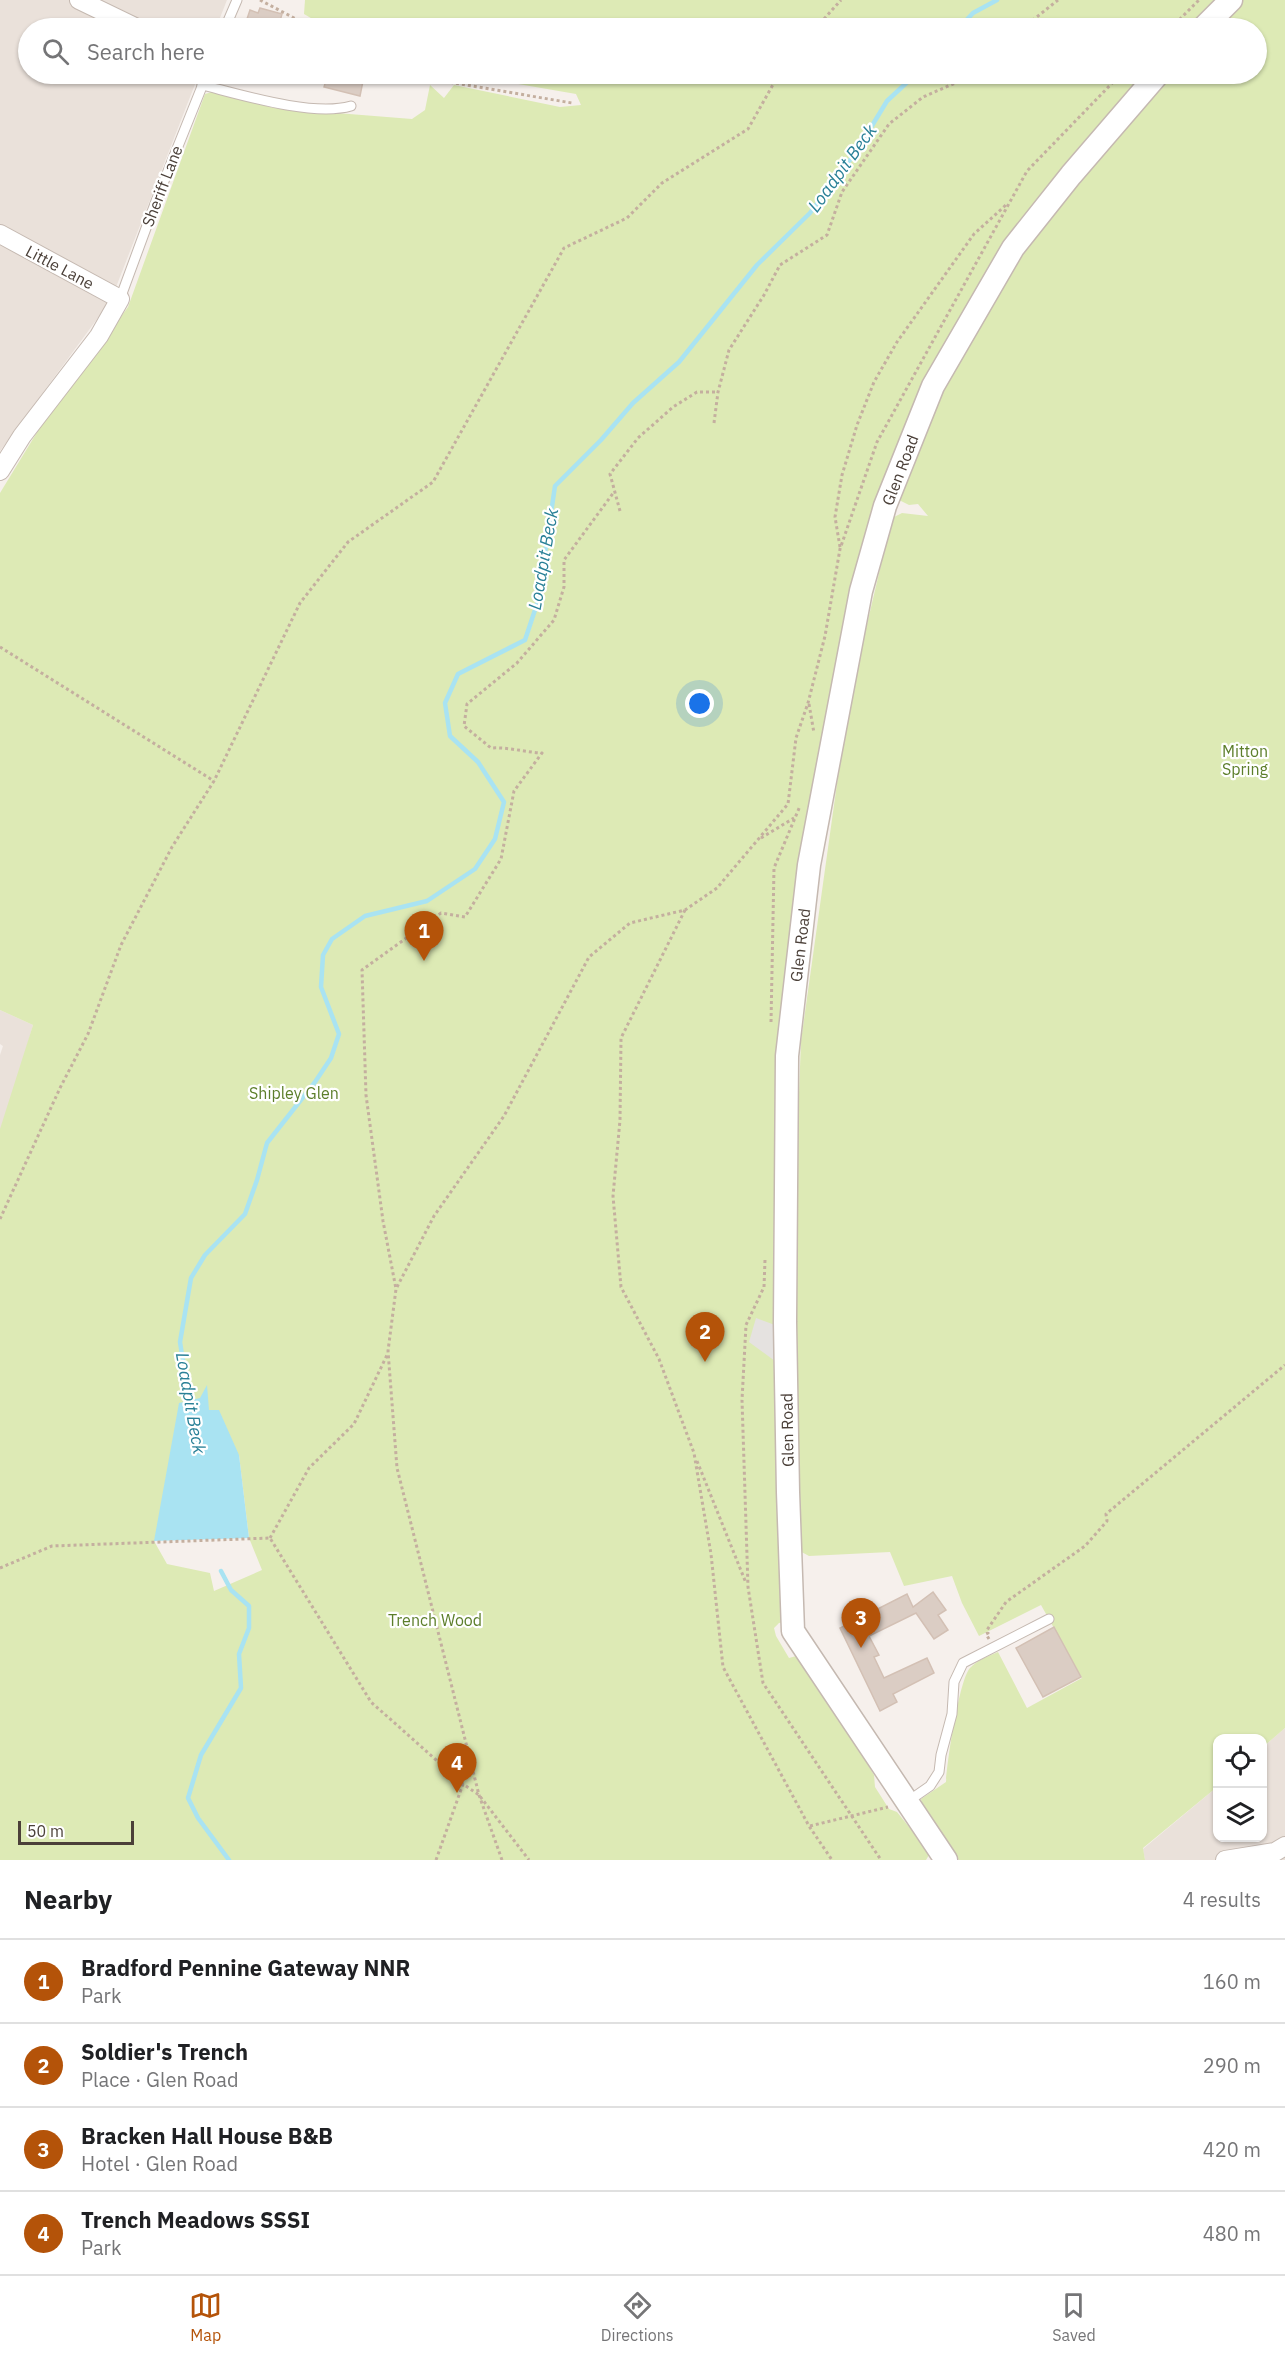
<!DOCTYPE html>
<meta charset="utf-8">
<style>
:root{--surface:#fff;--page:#f2f2f2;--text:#202124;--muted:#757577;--line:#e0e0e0;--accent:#b45309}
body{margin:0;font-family:"IBM Plex Sans",sans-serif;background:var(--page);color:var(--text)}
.controls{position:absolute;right:18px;bottom:18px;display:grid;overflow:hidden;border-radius:12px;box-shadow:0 2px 4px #0004}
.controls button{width:54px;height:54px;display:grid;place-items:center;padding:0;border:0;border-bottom:2px solid var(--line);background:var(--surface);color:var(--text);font:30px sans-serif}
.scale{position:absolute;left:18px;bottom:15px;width:116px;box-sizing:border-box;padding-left:6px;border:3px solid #4b4039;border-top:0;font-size:16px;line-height:21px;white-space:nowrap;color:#4b4039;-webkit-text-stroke:4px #fff;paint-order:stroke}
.you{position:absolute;left:700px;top:704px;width:21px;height:21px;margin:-15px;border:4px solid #fff;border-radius:50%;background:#1a73e8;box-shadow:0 0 0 9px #1a73e833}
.badge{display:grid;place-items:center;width:39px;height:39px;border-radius:50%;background:var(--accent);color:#fff;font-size:20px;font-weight:700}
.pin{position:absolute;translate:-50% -50px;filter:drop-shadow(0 2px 3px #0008)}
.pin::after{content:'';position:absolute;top:32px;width:21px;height:18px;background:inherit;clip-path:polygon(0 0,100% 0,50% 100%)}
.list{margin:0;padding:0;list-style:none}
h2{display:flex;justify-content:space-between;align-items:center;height:78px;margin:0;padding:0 24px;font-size:26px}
h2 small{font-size:20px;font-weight:400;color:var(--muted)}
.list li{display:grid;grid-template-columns:39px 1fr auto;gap:18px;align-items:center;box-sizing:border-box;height:84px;padding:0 24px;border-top:2px solid var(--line)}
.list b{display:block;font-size:22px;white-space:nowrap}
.list p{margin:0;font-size:20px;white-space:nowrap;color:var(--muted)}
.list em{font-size:20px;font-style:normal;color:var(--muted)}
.icon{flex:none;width:33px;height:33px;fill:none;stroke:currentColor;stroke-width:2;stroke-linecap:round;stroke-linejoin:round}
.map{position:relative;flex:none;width:1285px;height:1860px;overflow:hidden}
.search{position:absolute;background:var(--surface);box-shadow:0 2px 4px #0004;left:18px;right:18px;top:18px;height:66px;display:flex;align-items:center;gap:15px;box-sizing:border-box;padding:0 21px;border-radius:33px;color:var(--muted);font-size:22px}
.sheet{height:414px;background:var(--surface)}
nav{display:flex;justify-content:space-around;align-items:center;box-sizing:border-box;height:84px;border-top:2px solid var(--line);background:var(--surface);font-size:16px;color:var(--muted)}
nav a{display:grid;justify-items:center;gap:3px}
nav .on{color:var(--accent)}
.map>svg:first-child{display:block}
.residential{fill:#eae1da}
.green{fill:#ddeab5;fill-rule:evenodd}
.parking{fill:#e5e2e0}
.water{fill:#a9e3f2}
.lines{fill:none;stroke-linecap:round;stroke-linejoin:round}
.stream{stroke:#a9e3f2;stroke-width:4.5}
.building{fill:#dbcdc4;stroke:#d3c0b4;stroke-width:1.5}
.service-casing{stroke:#c5b9b1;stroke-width:11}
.minor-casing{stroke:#c5b9b1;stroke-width:20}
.tertiary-casing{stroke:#c5b9b1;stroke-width:25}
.path{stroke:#c4af9f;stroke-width:3;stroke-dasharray:3 3;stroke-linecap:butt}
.service{stroke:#fff;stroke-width:9}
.minor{stroke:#fff;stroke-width:18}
.tertiary{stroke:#fff;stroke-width:22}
.labels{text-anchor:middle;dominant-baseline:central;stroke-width:4.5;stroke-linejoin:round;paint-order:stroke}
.street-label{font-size:16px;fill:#4b4039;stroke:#fff}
.park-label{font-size:16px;fill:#5c7e2a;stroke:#fff}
.water-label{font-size:18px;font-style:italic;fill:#298097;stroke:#fff}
</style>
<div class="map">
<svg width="1285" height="1860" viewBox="0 0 1285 1860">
<rect width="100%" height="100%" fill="#f6f0ec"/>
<g class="residential">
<polygon points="0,0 227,0 216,28 28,28 28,74 199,74 111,300 0,451"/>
<polygon points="0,1010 33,1025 0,1138 0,1055 3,1046 0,1044"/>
<polygon points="1285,1728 1285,1860 1145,1860 1143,1849 1217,1787 1218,1838 1262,1838 1263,1747"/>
</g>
<g class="green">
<polygon points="305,0 1221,0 1193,28 328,28 304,14"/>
<path d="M1243,0H1285V1728L1263,1747L1262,1738H1218L1217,1787L1143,1848L1145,1860H959L922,1805L921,1799L946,1782C947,1763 959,1680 970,1668C977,1660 989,1656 998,1652L1027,1708L1082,1678L1041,1605L979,1636L962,1603L952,1576L904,1586L890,1552L809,1556L796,1549L791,1301L801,1041L848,705L892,518L902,513L928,516L918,504L909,505L897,499L946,381L1031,238L1102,151L1172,74H1256V28H1215Z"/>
<path d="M461,74H1151L1003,254L892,471L790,976L785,1622L779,1623L774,1628L776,1636L789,1658L800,1655L820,1684L874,1775L875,1787L889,1809L897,1812L914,1833L924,1839L929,1855L926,1860H0V1129L33,1025L0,1010V493L39,429L128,307L205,94L212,92L274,108L412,119L425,110L430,85L444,98L454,85L560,107L581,105L576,94ZM239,1455L249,1538L262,1570L214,1591L210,1573L167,1564L154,1541Z"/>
</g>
<polygon class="parking" points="756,1318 775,1325 775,1361 749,1342"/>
<polygon class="water" points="207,1385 209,1410 219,1410 239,1455 249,1538 154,1541 179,1403 200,1398"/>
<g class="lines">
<g class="stream">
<polyline points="959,28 973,13 997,0"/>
<polyline points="190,1406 180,1342 191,1278 205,1255 245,1214 257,1180 267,1143 315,1082 331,1058 339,1034 321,987 323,955 332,939 365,916 427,901 475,869 495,839 504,802 478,762 450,736 445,703 458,674 525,640 538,601 555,486 601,440 633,403 679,362 757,265 810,213 856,152 887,101 916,74"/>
<polyline points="221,1571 231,1590 249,1606 249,1628 239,1654 241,1688 201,1755 188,1798 198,1818 229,1860"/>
</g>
</g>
<g class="building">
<polygon points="260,8 282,14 278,28 244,28 250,10 258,13"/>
<polygon points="328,74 363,81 360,96 324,87"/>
<polygon points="933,1592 946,1610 938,1615 948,1630 934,1639 916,1613 869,1636 879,1655 874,1657 884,1678 927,1658 934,1673 893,1694 897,1702 880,1711 840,1628 907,1594 913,1607"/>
<polygon points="1054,1627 1081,1677 1043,1697 1016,1648"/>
</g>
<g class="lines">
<g class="service-casing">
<g id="service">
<polyline points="225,28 237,0"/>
<path d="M202,85C242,95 313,117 351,106"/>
<polyline points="120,299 156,201 207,74"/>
<polyline points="907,1802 930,1786 939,1772 941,1755 952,1714 954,1682 963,1663 1049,1619"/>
</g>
</g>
<g class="minor-casing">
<g id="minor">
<polyline points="79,0 135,27"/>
<polyline points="0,234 120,299 99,336 22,436 0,471"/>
<polyline points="1225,1860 1275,1852 1285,1846"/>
</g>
</g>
<g class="tertiary-casing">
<g id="tertiary">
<polyline points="1203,28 1231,0"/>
<polyline points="946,1860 793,1631 788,1492 785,1322 787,1056 809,865 861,591 885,506 933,386 1013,248 1071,175 1158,74"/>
</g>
</g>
<g class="path">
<polyline points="260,0 313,28"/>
<polyline points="816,28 841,0"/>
<polyline points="1023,28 1058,0"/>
<polyline points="1171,28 1199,0"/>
<polyline points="409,74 419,77 572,103"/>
<polyline points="714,423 718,392 729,350 764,295 780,265 827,235 842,192 889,124 923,97 976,74"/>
<polyline points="620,511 610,474 638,438 673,407 697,392 718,392"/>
<polyline points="840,547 835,517 842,475 857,425 874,382 897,342 974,234 1007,204"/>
<polyline points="0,647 214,781"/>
<polyline points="809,704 814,733"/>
<polyline points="761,838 794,818"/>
<polyline points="685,910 621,1038 620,1120 613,1196 621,1287 659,1359 694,1453 711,1554 723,1667 809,1826 832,1860"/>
<polyline points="771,1022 774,868 800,806"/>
<polyline points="0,1219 60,1088 88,1034 121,945 172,847 214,781 300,603 348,542 433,482 564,248 627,218 662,183 748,129 779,74"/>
<polyline points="765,1260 764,1287 746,1325 742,1400 748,1587 763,1683 881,1860"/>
<polyline points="397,1287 434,1216 504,1116 589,957 630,923 685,910 717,888 788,804 796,738 808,703 825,636 840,549 877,442 1027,171 1121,74"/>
<polyline points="697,1461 746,1583"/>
<polyline points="270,1538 309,1468 354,1424 388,1353"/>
<polyline points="0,1568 52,1546 270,1538 371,1702 463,1784 479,1795 529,1860"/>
<polyline points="989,1639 986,1634 988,1633 987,1630 1006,1602 1085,1546 1107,1521 1106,1514 1285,1365"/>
<polyline points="810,1826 888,1807"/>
<polyline points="436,1860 463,1784"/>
<path d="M502,1860L479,1795L397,1468L388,1351L396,1289L383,1221L366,1095L362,970L441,913L465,917L501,859L514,791L542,753C524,752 508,747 491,748L464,726L467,704L517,663L554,620L564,587V560L614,492"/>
</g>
<use href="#service" class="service"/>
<use href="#minor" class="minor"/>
<use href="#tertiary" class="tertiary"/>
</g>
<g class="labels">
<g class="street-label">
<text transform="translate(162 186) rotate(-69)">Sheriff Lane</text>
<text transform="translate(60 267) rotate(28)">Little Lane</text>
<text transform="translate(900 470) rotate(-69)">Glen Road</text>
<text transform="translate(800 945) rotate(-83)">Glen Road</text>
<text transform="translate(787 1430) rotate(-91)">Glen Road</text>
</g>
<g class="park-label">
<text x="1245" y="751">Mitton<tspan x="1245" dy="18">Spring</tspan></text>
<text x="294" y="1093">Shipley Glen</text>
<text x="435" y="1620">Trench Wood</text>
</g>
<g class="water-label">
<text transform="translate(842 168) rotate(-54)">Loadpit Beck</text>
<text transform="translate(543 559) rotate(-80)">Loadpit Beck</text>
<text transform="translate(191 1403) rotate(80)">Loadpit Beck</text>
</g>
</g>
</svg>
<div class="controls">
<button><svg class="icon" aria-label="locate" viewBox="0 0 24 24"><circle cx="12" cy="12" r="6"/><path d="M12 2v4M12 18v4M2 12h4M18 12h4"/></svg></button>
<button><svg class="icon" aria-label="layers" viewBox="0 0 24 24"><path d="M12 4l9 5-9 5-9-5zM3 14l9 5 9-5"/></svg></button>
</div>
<div class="scale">50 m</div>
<div class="you"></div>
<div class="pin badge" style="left:424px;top:961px">1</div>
<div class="pin badge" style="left:705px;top:1362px">2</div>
<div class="pin badge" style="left:861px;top:1648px">3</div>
<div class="pin badge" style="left:457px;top:1793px">4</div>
<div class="search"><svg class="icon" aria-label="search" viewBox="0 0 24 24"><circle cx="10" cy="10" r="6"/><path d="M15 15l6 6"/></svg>Search here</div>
</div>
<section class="sheet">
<h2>Nearby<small>4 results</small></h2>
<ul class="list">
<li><span class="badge">1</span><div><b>Bradford Pennine Gateway NNR</b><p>Park</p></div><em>160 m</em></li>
<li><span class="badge">2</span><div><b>Soldier's Trench</b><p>Place · Glen Road</p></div><em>290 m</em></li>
<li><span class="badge">3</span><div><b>Bracken Hall House B&amp;B</b><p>Hotel · Glen Road</p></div><em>420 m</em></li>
<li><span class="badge">4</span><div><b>Trench Meadows SSSI</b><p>Park</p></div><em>480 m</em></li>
</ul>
</section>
<nav>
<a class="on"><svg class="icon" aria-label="map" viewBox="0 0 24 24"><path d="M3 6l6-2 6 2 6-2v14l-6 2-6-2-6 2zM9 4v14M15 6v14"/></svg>Map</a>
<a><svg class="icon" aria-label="directions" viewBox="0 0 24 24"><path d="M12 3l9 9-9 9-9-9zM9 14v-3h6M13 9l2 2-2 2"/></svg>Directions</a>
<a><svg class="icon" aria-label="saved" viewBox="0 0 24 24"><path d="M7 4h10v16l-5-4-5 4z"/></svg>Saved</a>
</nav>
